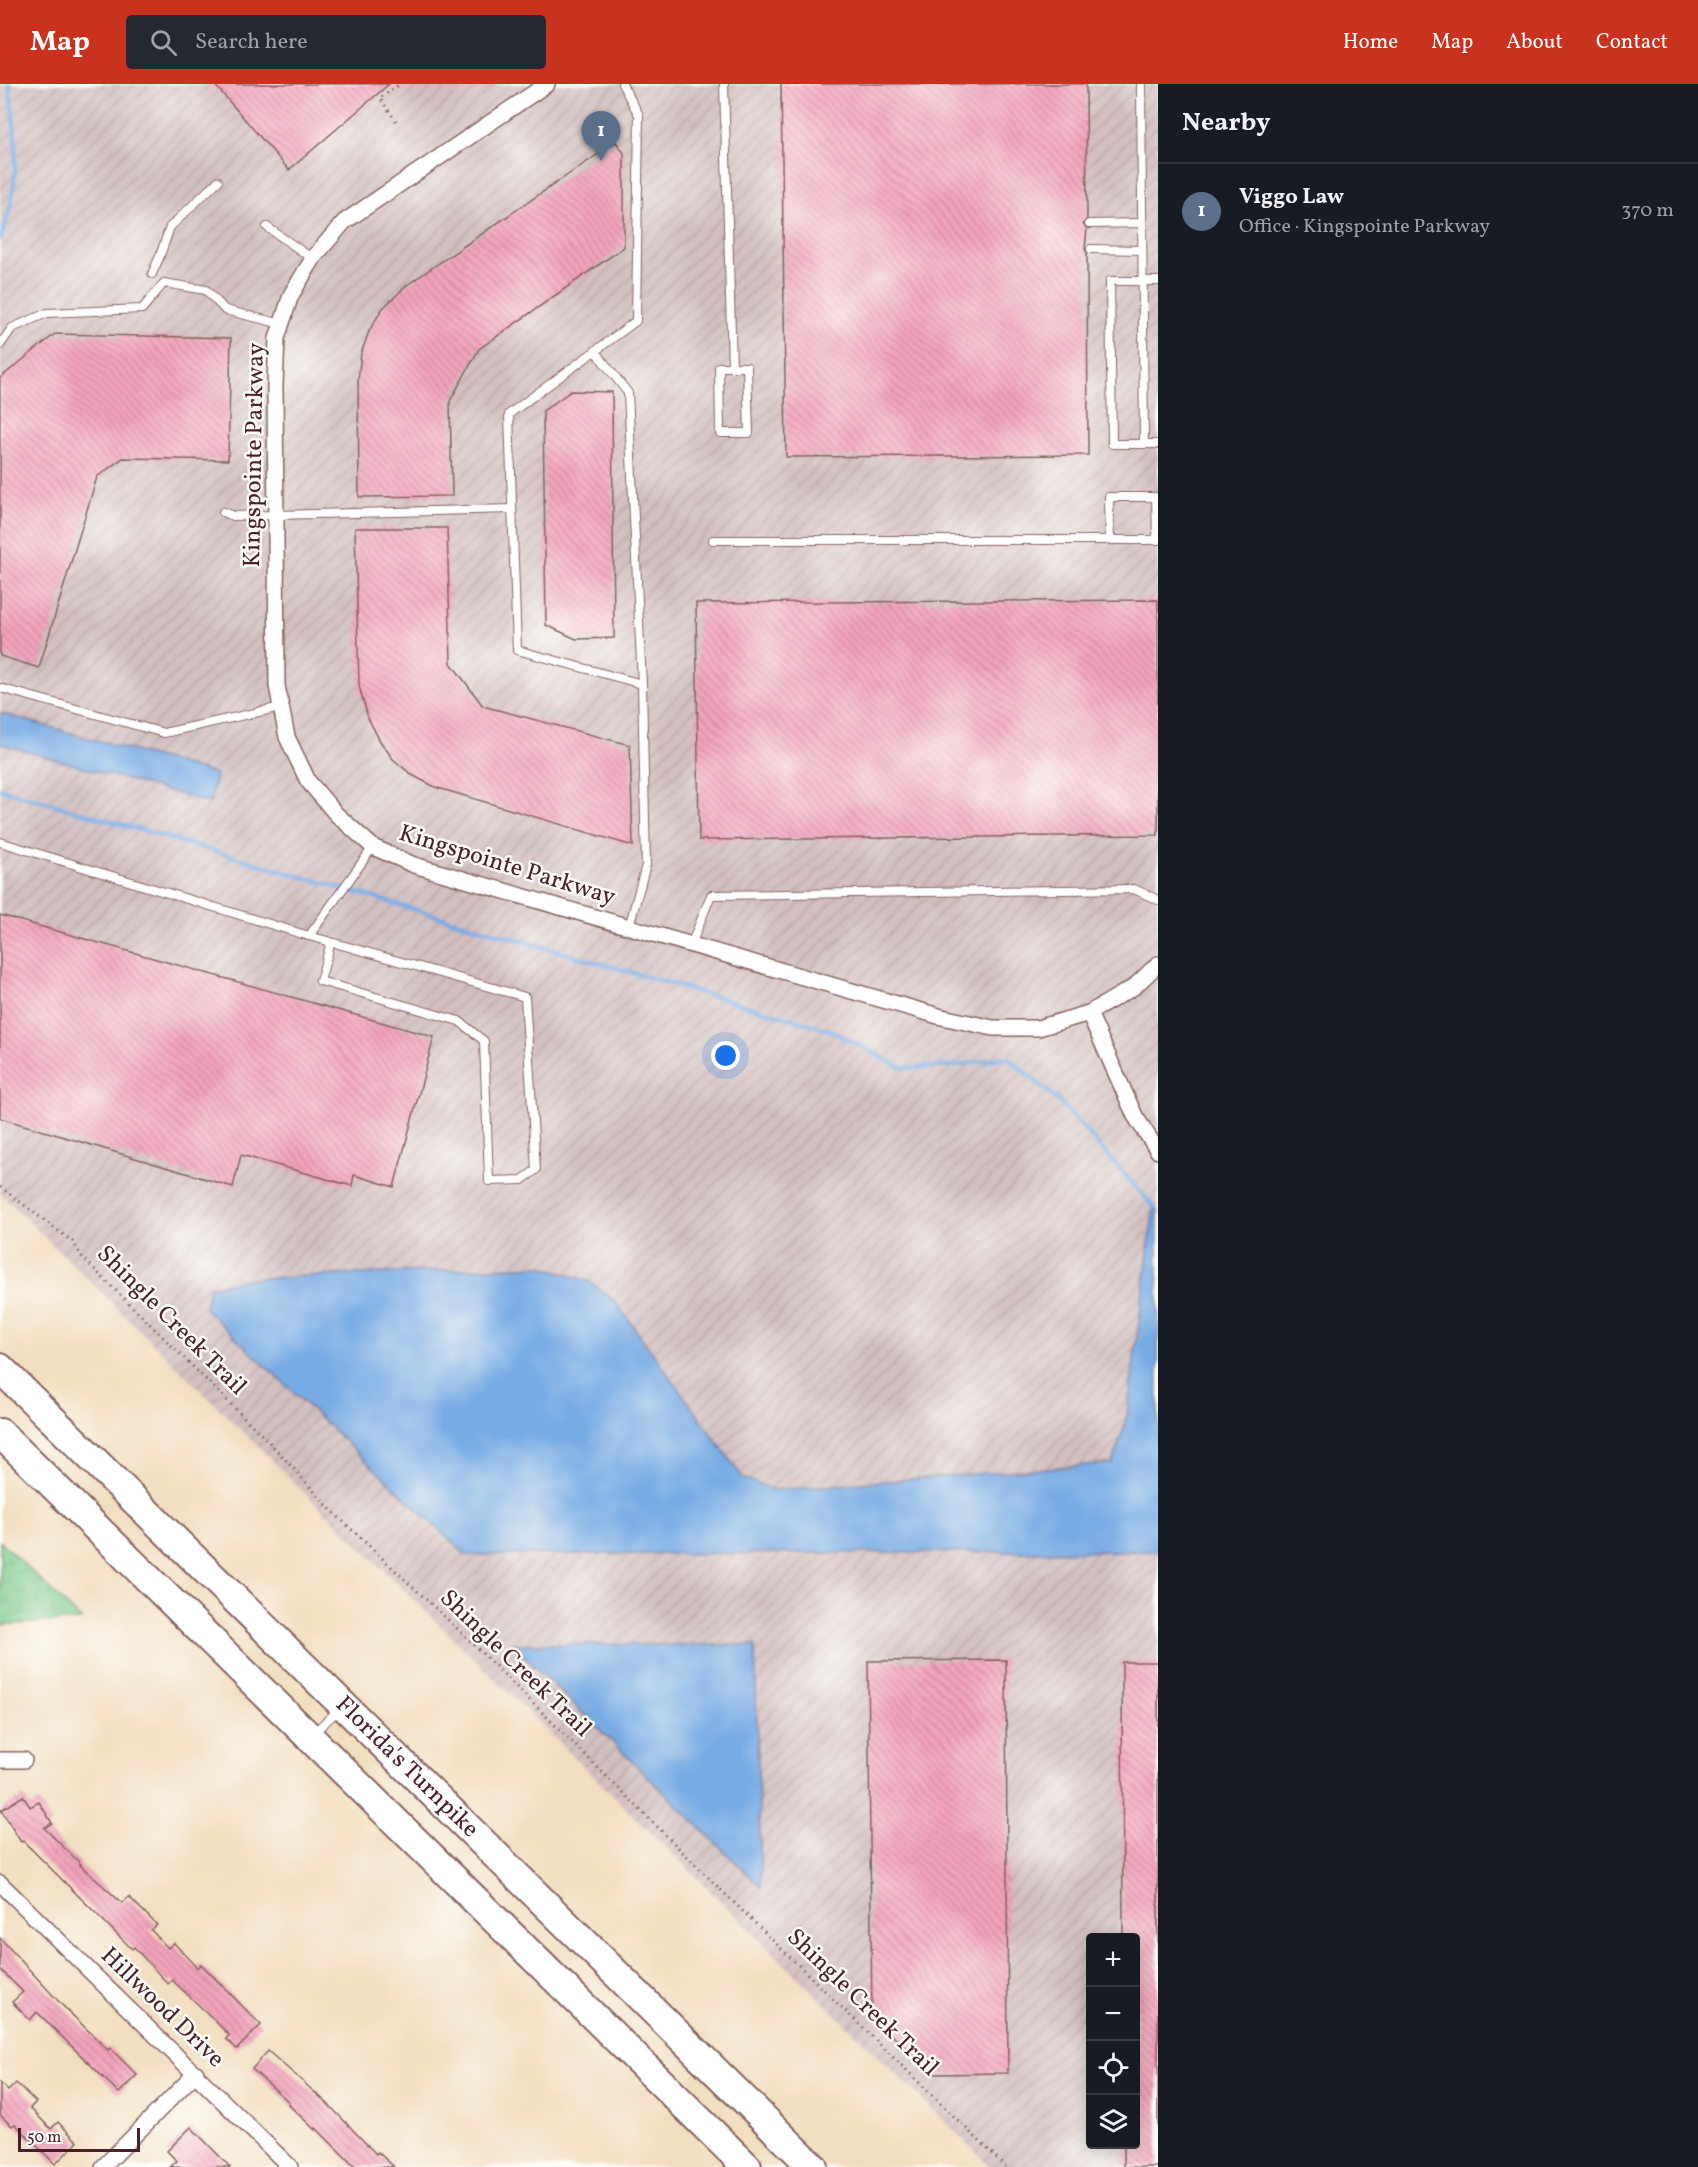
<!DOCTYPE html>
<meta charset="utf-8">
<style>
:root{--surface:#171b24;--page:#242831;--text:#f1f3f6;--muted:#9ea1a6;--line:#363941;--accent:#c8321e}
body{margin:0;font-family:Vollkorn,serif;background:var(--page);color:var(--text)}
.controls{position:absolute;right:18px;bottom:18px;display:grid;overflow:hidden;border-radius:6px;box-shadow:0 3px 15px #0003}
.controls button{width:54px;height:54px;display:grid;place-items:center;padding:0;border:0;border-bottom:2px solid var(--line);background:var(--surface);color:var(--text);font:30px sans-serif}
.scale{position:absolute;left:18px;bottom:15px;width:122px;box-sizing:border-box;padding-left:6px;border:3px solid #4a1f2b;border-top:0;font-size:16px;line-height:21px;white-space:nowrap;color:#4a1f2b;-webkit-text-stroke:4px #fdfcf7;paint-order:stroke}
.you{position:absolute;left:726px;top:972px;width:21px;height:21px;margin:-15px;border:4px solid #fff;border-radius:50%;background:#1a73e8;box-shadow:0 0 0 9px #1a73e833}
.badge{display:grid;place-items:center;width:39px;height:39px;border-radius:50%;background:var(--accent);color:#fff;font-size:20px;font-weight:700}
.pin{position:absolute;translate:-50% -50px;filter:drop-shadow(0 2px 3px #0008)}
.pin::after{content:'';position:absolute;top:32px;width:21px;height:18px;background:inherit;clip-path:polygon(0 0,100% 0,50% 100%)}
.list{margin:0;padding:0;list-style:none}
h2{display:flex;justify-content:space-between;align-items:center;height:78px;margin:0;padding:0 24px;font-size:26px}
h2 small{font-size:20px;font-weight:400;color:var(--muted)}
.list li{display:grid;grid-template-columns:39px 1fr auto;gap:18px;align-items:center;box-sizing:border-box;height:96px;padding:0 24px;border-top:2px solid var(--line)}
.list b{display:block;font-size:22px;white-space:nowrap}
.list p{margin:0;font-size:20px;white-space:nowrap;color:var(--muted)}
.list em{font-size:20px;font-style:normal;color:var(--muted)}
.icon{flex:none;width:33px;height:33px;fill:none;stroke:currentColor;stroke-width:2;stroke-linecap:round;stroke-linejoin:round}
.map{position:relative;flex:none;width:1158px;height:2083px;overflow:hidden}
header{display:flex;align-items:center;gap:36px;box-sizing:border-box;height:84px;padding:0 30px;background:var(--accent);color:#fff}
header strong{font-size:28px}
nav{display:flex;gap:33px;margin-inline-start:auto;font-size:21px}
.search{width:420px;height:54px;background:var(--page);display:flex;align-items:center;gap:15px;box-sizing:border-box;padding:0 21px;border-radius:6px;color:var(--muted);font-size:22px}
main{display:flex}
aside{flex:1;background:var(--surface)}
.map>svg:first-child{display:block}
.industrial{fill:url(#industrial-furrows);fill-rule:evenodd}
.wetland{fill:url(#wetland-marsh);stroke:#62745a;stroke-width:1.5}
.water{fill:#77abe4;stroke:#606588;stroke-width:1.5}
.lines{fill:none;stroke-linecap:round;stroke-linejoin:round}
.stream{stroke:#77abe4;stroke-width:4.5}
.building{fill:url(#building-back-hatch)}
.lane-casing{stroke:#85625f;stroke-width:10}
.street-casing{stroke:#85625f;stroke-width:18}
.highway-casing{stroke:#85625f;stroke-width:32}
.path{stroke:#85625f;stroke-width:3;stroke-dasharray:1.5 4.5;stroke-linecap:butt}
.lane{stroke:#fff;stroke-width:8}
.street{stroke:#fff;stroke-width:15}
.highway{stroke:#fff;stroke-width:28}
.labels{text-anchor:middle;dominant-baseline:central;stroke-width:5;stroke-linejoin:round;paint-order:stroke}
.street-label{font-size:24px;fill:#4a1f2b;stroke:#fdfcf7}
</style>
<header>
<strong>Map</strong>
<div class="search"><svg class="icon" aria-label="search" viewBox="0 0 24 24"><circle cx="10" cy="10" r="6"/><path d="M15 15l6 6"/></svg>Search here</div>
<nav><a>Home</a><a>Map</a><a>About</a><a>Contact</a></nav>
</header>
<main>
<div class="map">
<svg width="1158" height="2083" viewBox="0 0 1158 2083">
<defs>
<pattern id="industrial-furrows" width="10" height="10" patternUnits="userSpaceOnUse" patternTransform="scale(1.5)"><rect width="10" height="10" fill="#d2bfbf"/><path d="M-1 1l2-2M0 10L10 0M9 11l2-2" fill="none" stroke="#b6a4a4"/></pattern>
<pattern id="wetland-marsh" width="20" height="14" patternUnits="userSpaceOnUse" patternTransform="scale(1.5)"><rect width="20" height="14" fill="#7bca8a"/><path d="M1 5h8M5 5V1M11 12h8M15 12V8" fill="none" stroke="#6cad77"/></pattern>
<pattern id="building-back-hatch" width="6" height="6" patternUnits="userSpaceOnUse" patternTransform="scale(1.5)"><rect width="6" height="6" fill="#f3a4bc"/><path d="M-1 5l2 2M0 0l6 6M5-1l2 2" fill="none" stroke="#c78599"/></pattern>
</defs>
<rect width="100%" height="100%" fill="#fdfcf7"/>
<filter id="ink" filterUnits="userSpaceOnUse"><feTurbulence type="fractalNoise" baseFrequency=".0167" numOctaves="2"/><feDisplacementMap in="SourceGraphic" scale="12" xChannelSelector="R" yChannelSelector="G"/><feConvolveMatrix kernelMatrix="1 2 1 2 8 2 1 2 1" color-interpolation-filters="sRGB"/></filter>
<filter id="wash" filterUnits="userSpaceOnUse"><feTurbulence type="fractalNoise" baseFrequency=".008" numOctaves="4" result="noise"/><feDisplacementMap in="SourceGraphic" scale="24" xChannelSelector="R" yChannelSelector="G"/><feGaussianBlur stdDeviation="1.35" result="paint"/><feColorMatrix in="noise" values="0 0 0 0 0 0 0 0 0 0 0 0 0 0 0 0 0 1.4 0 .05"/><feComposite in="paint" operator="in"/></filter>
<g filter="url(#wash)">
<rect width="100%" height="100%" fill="#f2dec0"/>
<path class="industrial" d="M0,0H1158V2083H991L0,1109ZM1090,1854H1136V2060H1090Z"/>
<polygon class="wetland" points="0,1457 82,1536 0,1541"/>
<g class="water">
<polygon points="0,629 216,690 210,719 0,660"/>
<polygon points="1154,1123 1158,1127 1158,1467 466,1471 205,1225 209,1203 246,1195 540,1182 589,1197 615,1217 743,1394 774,1406 1112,1379 1126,1338"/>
<polygon points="512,1560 755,1561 761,1803"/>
</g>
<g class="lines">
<g class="stream">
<path d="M0,155C21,105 17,52 9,0"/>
<polyline points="0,705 830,946 902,984 954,982 1007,973 1059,1017 1154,1123"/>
</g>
</g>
<g id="blocks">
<g class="building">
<polygon points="214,0 389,0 289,86"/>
<polygon points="781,0 1086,0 1087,135 1083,140 1087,145 1085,165 1087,169 1088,371 786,373"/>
<polygon points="616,58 624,69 624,163 479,265 450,317 452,412 359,413 358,296 361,270 369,247 382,225 407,201"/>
<polygon points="55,250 231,254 228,376 123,374 97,393 39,584 0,572 0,294"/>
<polygon points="571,307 612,308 614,554 576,555 546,541 543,327"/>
<polygon points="355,444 447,444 451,579 483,622 630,661 633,762 435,703 412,691 393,675 380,657 368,634 359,602"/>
<polygon points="1158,516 1158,751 699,756 696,519"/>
<polygon points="0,831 434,953 394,1103 354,1091 352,1102 241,1071 233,1103 0,1034"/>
<polygon points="1006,1576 1008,1989 934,1990 872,1933 868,1577"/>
<polygon points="1122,1578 1158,1578 1158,2083 1124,2083 1124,2061 1136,2061 1136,1854 1123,1854"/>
<polygon points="23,1712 30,1723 39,1718 52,1739 44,1744 81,1780 80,1781 122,1819 129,1813 157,1841 151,1846 168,1864 174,1859 197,1884 201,1880 261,1941 237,1965 226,1955 229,1951 205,1927 172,1896 168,1900 134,1863 132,1865 23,1757 21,1758 1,1726"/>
<polygon points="0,1854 62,1921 108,1966 110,1964 137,1991 119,2009 37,1928 30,1936 12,1918 23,1908 0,1885"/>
<polygon points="268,1967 328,2020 376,2070 378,2068 394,2083 355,2083 316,2044 315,2046 288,2020 289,2018 252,1985"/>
<polygon points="0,1999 8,2007 16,1999 36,2018 30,2024 51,2045 58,2038 78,2058 55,2080 15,2040 12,2042 0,2031"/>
<polygon points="191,2043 230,2083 170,2083 177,2077 167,2067"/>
</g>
</g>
</g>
<g filter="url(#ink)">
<use href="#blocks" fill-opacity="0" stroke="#85625f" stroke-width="1.5"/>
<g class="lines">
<g class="lane-casing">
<g id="lane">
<polyline points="622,0 639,31 636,237 509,330 517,566 642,600 646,781 629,843"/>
<polyline points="724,0 732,283"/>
<polyline points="1141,0 1144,360"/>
<polyline points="1089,140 1142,139"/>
<polyline points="267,143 313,175"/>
<polyline points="1091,165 1142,166"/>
<polyline points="152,190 160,172 170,143 218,97"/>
<polyline points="1158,197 1110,197 1112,360 1158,360"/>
<polyline points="0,261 12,244 47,229 142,225 164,199 206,206 225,226 282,240"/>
<polyline points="595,267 628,309 642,600"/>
<polygon points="719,283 747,283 749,349 720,349"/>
<polyline points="223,428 233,432 512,425"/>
<polyline points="713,456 1158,456"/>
<polyline points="1110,456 1109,413 1156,413 1157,456"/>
<polyline points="0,604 164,649 281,623"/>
<polyline points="0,758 309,852 373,763"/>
<polyline points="309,852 331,858 525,913 536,1086 522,1096 489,1097 484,957 459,937 320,897 331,858"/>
<polyline points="691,861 711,811 1134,805 1158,816"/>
<polyline points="313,1649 340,1625"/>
</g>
</g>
<g class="street-casing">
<g id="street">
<polyline points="547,0 344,138 314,173 291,211 277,254 275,301 277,602 287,653 308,697 336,730 373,763 414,781 942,933 993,944 1038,944 1089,929 1134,903 1158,880"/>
<polyline points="1089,929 1135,1032 1158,1067"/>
<polyline points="0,1676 24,1676"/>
<polyline points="0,1799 290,2083"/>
<polyline points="103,2083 196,1989"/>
</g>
</g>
<g class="highway-casing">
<g id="highway">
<path id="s1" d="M0,1284L813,2083"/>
<polyline points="0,1349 747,2083"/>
</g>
</g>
<g class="path">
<polyline points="396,37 380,14 400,0"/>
<polyline points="0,1103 72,1157 83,1174 273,1362 332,1427 463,1550 716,1801 1006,2083"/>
</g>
<use href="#lane" class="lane"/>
<use href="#street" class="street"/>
<use href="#highway" class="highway"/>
</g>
</g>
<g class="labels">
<g class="street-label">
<text transform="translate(255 371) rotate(-89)">Kingspointe Parkway</text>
<text transform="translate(507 782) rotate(17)">Kingspointe Parkway</text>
<text transform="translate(171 1237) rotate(45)">Shingle Creek Trail</text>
<text transform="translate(515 1580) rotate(44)">Shingle Creek Trail</text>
<text stroke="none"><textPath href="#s1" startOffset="570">Florida's Turnpike</textPath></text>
<text transform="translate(862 1919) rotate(44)">Shingle Creek Trail</text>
<text transform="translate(162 1924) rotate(44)">Hillwood Drive</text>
</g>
</g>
</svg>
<div class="controls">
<button>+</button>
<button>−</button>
<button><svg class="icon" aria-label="locate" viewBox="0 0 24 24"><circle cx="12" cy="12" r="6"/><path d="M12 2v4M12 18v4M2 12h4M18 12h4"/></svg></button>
<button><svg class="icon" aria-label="layers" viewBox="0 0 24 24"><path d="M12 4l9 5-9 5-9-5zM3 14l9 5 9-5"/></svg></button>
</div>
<div class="scale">50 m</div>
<div class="you"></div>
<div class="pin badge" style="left:601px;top:77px;background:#5c6f8a">1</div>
</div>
<aside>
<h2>Nearby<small></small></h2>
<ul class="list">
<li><span class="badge" style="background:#5c6f8a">1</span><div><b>Viggo Law</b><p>Office · Kingspointe Parkway</p></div><em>370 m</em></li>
</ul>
</aside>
</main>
